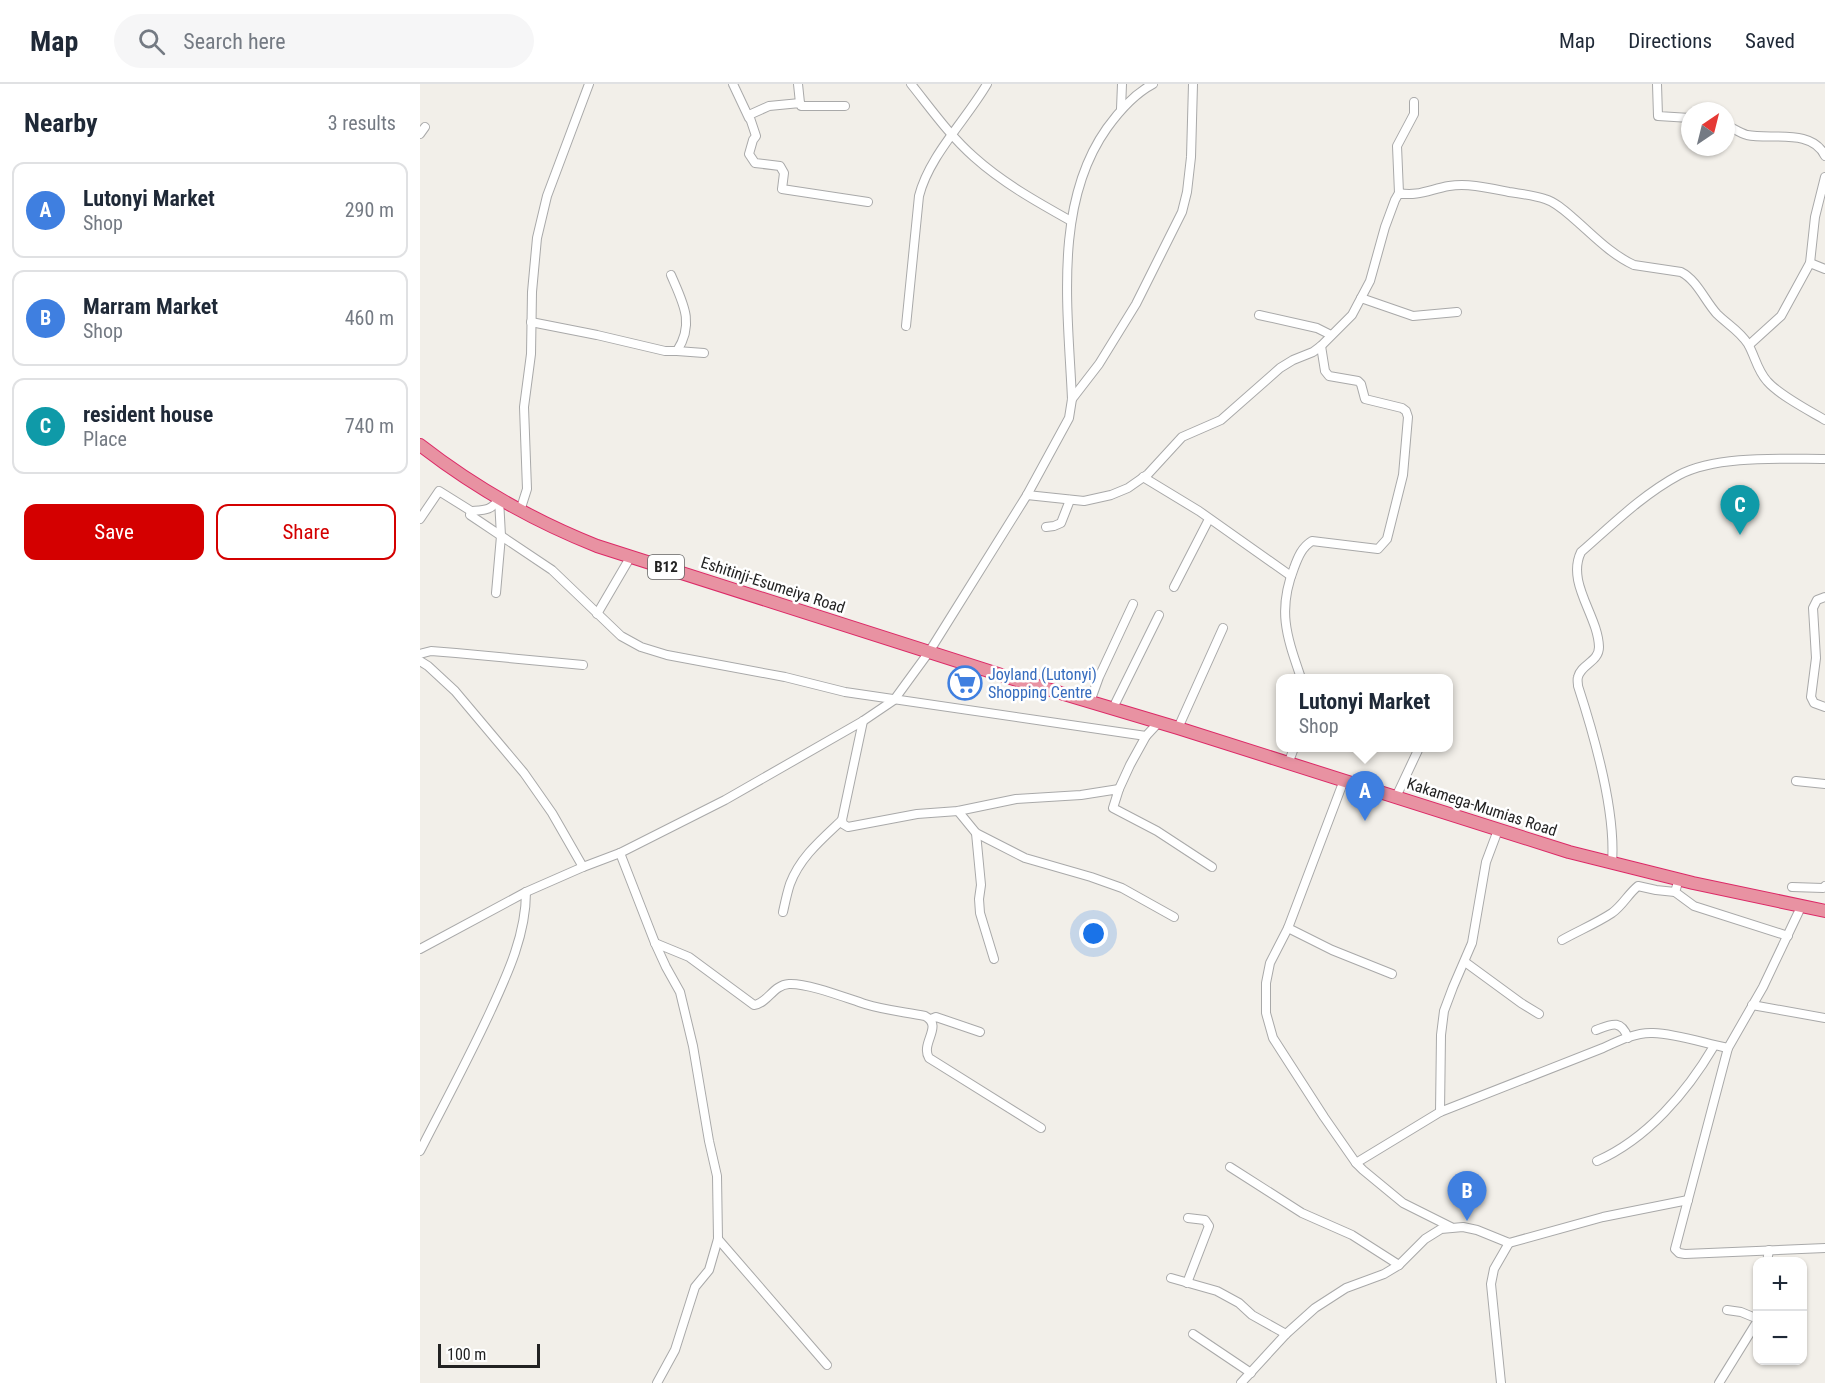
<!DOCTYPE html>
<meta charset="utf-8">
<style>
:root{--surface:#fff;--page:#f6f6f7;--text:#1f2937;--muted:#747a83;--line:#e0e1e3;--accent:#d40000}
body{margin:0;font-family:"Roboto Condensed",sans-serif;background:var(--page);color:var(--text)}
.controls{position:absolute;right:18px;bottom:18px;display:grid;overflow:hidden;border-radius:12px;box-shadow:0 2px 4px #0004}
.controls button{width:54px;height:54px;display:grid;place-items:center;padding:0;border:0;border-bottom:2px solid var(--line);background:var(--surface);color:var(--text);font:30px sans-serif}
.compass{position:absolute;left:1261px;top:18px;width:54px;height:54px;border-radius:50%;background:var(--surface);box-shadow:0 2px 4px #0004;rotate:35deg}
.scale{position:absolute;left:18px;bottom:15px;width:102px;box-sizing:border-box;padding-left:6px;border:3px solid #222;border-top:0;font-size:16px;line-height:21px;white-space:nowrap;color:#222;-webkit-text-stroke:4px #fff;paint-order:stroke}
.you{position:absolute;left:674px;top:850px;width:21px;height:21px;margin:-15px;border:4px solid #fff;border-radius:50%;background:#1a73e8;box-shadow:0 0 0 9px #1a73e833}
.badge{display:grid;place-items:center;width:39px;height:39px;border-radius:50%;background:var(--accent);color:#fff;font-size:20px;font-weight:700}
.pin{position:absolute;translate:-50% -50px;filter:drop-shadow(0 2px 3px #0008)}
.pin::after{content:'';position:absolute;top:32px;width:21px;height:18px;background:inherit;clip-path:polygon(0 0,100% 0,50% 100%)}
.popup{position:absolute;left:856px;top:590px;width:177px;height:78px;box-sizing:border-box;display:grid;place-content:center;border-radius:12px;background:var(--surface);filter:drop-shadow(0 2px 4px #0005);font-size:20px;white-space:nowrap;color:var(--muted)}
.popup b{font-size:22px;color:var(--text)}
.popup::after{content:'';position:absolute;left:50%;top:100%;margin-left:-12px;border:12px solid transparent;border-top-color:var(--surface)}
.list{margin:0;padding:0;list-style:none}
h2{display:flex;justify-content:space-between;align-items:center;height:78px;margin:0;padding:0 24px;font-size:26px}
h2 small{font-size:20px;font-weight:400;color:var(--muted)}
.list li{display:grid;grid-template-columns:39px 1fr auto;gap:18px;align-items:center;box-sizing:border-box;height:96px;margin:0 12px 12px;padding:0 12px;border:2px solid var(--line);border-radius:12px}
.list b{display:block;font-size:22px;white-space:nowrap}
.list p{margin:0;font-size:20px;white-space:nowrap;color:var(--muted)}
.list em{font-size:20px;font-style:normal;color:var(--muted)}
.actions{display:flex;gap:12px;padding:18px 24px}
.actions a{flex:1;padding:14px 0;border:2px solid var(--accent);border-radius:12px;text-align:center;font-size:21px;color:var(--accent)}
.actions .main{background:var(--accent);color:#fff}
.icon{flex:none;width:33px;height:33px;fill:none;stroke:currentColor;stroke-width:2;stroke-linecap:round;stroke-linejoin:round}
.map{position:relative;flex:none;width:1405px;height:1299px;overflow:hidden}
header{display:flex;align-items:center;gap:36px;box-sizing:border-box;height:84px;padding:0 30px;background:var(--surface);border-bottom:2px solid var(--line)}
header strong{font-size:28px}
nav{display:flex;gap:33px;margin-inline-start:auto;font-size:21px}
.search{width:420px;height:54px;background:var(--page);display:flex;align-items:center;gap:15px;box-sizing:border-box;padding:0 21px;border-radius:33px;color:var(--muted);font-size:22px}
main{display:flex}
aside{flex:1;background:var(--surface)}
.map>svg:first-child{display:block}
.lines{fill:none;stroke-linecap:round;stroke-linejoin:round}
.minor-casing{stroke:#a9a9a9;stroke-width:10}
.highway-casing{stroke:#dc2a67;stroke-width:14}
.minor{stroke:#fff;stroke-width:8}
.highway{stroke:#e892a2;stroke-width:12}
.labels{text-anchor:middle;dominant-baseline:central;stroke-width:5;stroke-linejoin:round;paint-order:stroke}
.shield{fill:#fff;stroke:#646464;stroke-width:1.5}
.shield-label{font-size:15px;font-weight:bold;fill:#222}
.street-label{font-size:16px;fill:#222;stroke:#fff}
.shop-label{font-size:16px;fill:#366cbe;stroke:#fff;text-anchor:start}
</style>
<header>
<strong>Map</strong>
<div class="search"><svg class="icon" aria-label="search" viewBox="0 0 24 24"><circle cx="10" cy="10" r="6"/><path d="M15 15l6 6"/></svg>Search here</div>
<nav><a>Map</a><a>Directions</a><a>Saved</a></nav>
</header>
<main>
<aside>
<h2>Nearby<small>3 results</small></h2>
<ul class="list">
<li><span class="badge" style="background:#3f7fe0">A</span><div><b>Lutonyi Market</b><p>Shop</p></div><em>290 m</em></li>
<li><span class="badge" style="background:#3f7fe0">B</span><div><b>Marram Market</b><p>Shop</p></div><em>460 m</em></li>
<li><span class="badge" style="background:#0f9aa8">C</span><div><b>resident house</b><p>Place</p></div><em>740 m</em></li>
</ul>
<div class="actions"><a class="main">Save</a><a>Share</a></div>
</aside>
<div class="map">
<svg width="1405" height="1299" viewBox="0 0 1405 1299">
<rect width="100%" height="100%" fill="#f2efe9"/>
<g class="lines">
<g class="minor-casing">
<g id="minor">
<polyline points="313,0 329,34"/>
<polyline points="378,0 380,19"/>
<path d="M491,0C511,25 530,52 554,73C583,99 617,118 651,137"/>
<polyline points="1237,0 1238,32 1270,34"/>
<polyline points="425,22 381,22 380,19 349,22 329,31 336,52 333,56 329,70 335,79 360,82 364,89 362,105 448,118"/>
<polyline points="701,25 702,0"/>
<path d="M1306,41C1313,44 1320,49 1327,51C1351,56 1392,44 1405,72"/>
<polyline points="0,50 5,43"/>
<polyline points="979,109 977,62 994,30 994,18"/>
<polyline points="1390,179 1405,185"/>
<polyline points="941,214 993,232 1037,228"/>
<polyline points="839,231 897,244 911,251"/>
<path d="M111,238L177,251L245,267H257C275,239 263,219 251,191"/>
<path d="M486,242L499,112C509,72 546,36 567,0"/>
<polyline points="1329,261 1361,232 1390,179 1395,133 1405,93"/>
<polyline points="257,267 284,269"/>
<polyline points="652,315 679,280 716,220 762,128 767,108 771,73 773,0"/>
<polyline points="723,393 779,427 871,492"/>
<path d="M607,411L664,417L691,411L708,404L728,390L762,353L801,336L860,284L873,276L893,268L901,262L932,231L950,197L965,143L975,116L979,109C997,113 1011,105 1029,102C1049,99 1069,104 1089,108C1101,110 1113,111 1125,115C1135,118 1144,126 1152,133C1172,150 1190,170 1214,181L1261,188C1277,196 1285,217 1297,230C1307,240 1320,247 1328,260C1335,272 1337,286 1347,297C1359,311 1388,326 1405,336"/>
<path d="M79,415C71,427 64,426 51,427L50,431L132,486L201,552L221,563L247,571L365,593L425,608L726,652L739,638"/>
<polyline points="100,427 107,405 104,323 111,270 112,208 117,154 127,112 169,0"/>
<polyline points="0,435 19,407 51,427"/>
<polyline points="626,443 634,442 641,439 650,416"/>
<polyline points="754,503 789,435"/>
<polyline points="76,509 81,452 79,415"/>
<polyline points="1405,513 1397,516 1393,524 1396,574 1391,613 1394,619 1405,623"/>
<polyline points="177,530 211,472"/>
<polyline points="0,570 11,567 36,569 163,581"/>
<polyline points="0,577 8,582 35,607 104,689 132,729 163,783"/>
<path d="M881,594C867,553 857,527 874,484C878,473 882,463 892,457L958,465L967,455L983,391L988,333L986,327L982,324L945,315L941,300L938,297L909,292L905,287L901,262"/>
<polyline points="670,618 679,593 713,520"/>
<polyline points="693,624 739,531"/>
<polyline points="443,637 422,736 423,740 428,743 497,730 538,727 596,715 661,711 699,705 693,724 737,747 792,783"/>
<polyline points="758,644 803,544"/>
<polyline points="868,680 874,664"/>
<polyline points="924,696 868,844 850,879 846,899 846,929 853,954 862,968 904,1033 936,1079 943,1086 983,1119 1031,1143"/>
<polyline points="1376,697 1405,700"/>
<polyline points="699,705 710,681 726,652"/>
<polyline points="976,713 999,664"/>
<polyline points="538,727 556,749 605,774 671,793 702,804 754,833"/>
<polyline points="556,749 561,801 559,815 560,829 574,875"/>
<polyline points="200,769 235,859 246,883 260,908 273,962 289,1057 297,1092 298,1155 289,1186 275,1203 255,1266 237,1299"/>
<path d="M1192,779C1196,728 1174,651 1158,602C1158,599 1157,596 1158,593C1161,580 1179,578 1179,563C1178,531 1146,499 1161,468C1192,441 1222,411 1259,391C1297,371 1362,375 1405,375"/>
<polyline points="1259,795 1255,808 1274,822 1368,852"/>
<polyline points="1372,803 1403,804 1405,802"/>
<polyline points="1381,823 1343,903 1308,964 1255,1165 1259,1169 1265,1170 1405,1164"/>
<path d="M363,828C365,819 367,809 370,800C380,773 402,755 422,736"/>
<polyline points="868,844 912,866 972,890"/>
<path d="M1142,856C1158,847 1177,839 1192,829C1203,821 1208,810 1218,802L1236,806L1255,808"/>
<path d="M235,859L269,873L334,921C348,919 353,901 369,900C388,899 426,914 445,920C464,926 485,928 505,932C524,942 500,959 509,974L621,1044"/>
<path d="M0,865L106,808L163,783L200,769L305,716L443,637L474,616L509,568L607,411L649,334L652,315C648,226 633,120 687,44C700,26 714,10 733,0"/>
<polyline points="1045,878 1101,919 1119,930"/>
<polyline points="1332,921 1405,934"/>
<polyline points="511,935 516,933 560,948"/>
<path d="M1176,946C1192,940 1201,935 1208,954"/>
<polyline points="1020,1028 1021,951 1024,927 1033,903 1052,859 1066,778 1078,746"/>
<path d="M0,1067C24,1020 49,974 71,926C88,889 106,850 106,808"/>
<path d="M1177,1077C1227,1055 1267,1008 1294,962"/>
<path d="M936,1079L1020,1028L1183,964C1198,957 1216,948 1233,949C1258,950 1283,959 1308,964"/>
<polyline points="810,1083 882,1129 932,1151 979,1181"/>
<polyline points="298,1155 407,1281"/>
<polyline points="1347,1178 1349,1166"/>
<polyline points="751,1194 797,1207 819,1219 832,1231 866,1250"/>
<polyline points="767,1199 789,1142 785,1136 768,1134"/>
<polyline points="1307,1226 1321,1228 1338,1235"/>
<polyline points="773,1250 831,1289"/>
<polyline points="821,1299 866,1250 895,1224 926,1204 964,1190 979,1181 1005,1155 1021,1145 1043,1143 1057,1146 1089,1159 1183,1133 1268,1116"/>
<polyline points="1081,1299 1071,1200 1074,1185 1089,1159"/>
<polyline points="1299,1299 1338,1236"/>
</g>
</g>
<g class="highway-casing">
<path id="highway" d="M0,361C54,403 114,437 177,462L597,596L758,644L1149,768L1273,799L1405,827"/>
</g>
<use href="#minor" class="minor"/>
<use href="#highway" class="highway"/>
</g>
<defs>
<g id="supermarket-ring" transform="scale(1.725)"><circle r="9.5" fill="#fff" stroke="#3f7fe0" stroke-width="1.5"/><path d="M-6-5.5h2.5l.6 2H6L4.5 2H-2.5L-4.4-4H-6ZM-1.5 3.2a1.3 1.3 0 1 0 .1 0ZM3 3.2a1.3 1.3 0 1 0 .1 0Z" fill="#3f7fe0"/></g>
</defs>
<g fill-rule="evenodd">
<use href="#supermarket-ring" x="545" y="599"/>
</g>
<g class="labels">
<rect class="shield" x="228" y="471" width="36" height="24" rx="4.5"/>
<g class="shield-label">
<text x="246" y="483">B12</text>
</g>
<g class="street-label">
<text transform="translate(353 501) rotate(18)">Eshitinji-Esumeiya Road</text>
<text transform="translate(1062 723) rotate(18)">Kakamega-Mumias Road</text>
</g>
<g class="shop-label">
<text x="568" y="590">Joyland (Lutonyi)<tspan x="568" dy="18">Shopping Centre</tspan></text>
</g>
</g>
</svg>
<div class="controls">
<button>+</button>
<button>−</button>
</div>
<svg class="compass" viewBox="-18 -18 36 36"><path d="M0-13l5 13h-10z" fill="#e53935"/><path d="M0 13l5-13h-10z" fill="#747a83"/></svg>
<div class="scale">100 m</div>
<div class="you"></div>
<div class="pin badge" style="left:945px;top:737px;background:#3f7fe0">A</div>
<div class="popup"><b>Lutonyi Market</b>Shop</div>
<div class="pin badge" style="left:1047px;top:1137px;background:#3f7fe0">B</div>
<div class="pin badge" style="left:1320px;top:451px;background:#0f9aa8">C</div>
</div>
</main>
